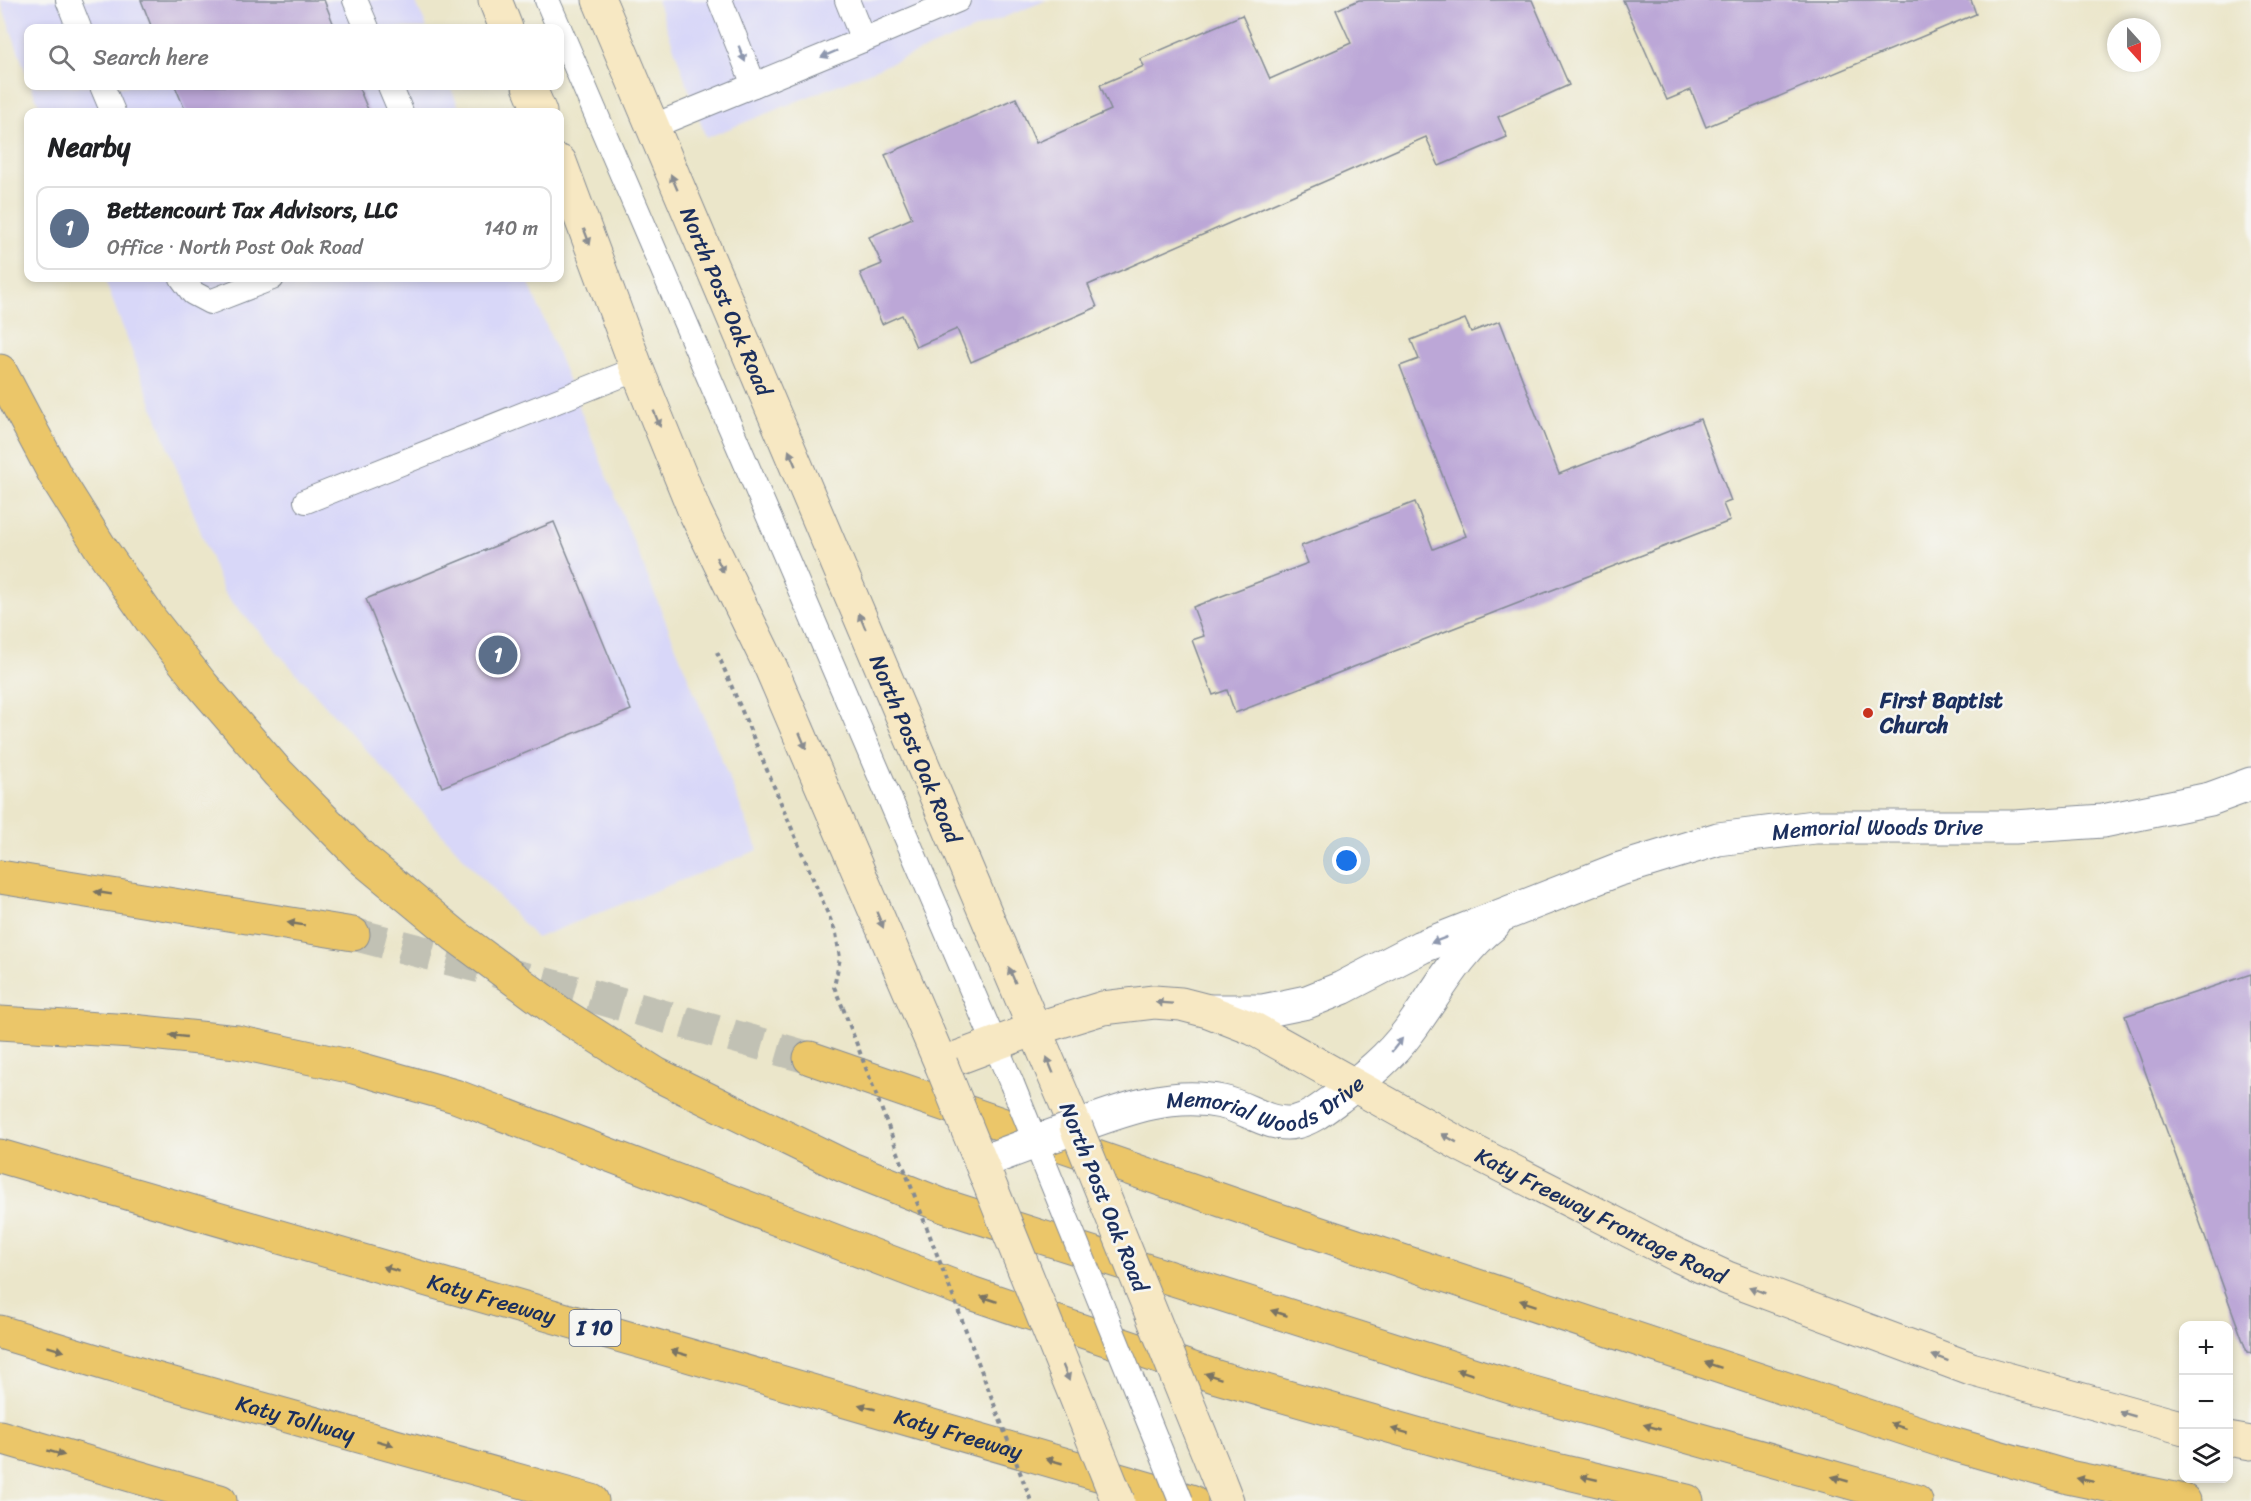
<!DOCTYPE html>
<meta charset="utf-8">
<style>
:root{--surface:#fff;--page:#f2f2f2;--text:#202124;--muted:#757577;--line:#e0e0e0;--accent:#d93025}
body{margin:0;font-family:Sriracha,sans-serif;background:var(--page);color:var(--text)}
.controls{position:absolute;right:18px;bottom:18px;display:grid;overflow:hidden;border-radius:12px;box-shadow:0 3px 9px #0003}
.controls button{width:54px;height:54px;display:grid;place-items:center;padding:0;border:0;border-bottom:2px solid var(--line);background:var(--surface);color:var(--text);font:30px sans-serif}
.compass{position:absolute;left:2107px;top:18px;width:54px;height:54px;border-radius:50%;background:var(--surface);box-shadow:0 3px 9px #0003;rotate:159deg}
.you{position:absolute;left:1347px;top:861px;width:21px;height:21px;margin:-15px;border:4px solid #fff;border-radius:50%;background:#1a73e8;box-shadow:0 0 0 9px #1a73e833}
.badge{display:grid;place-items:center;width:39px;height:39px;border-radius:50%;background:var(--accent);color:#fff;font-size:20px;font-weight:700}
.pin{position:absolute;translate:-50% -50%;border:3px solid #fff;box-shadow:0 2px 6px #0006}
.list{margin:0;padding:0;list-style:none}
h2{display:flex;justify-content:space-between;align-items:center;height:78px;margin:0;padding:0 24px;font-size:26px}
h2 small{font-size:20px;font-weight:400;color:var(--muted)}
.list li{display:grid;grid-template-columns:39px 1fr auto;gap:18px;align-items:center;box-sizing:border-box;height:84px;margin:0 12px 12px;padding:0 12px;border:2px solid var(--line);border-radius:12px}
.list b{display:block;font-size:22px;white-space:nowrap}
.list p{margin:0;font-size:20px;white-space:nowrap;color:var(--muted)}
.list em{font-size:20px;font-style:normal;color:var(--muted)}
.icon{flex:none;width:33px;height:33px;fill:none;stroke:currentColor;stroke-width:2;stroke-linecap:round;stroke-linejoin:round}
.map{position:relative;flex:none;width:2251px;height:1501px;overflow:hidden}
.search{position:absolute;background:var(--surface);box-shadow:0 3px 9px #0003;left:24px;top:24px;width:540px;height:66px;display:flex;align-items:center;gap:15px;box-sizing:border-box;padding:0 21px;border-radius:12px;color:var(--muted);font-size:22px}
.panel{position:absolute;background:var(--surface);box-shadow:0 3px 9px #0003;left:24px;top:108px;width:540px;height:174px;border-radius:12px}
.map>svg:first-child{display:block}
.built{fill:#d8d7f8}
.building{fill:#bca7d7}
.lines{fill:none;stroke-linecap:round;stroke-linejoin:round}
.highway-tunnel{stroke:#c1c1b4;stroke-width:33;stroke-dasharray:33 16;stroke-linecap:butt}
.lane-casing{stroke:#838a94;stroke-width:26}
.street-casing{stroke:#838a94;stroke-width:35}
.secondary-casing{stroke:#838a94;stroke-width:35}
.highway-casing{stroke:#838a94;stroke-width:35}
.path{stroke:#838a94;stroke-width:4;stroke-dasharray:4.5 4.5;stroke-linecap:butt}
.lane{stroke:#fff;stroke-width:24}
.street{stroke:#fff;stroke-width:33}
.secondary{stroke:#f7e8c3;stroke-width:33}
.highway{stroke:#ebc669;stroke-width:33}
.lane-bridge-casing{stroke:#838a94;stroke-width:26;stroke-linecap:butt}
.street-bridge-casing{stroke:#838a94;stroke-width:35;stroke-linecap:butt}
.secondary-bridge-casing{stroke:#838a94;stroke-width:35;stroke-linecap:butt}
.path-bridge{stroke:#838a94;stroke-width:4;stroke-dasharray:4.5 4.5;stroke-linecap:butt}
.lane-bridge{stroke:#fff;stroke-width:24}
.street-bridge{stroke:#fff;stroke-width:33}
.secondary-bridge{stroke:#f7e8c3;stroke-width:33}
.oneway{fill:#8d97ae}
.oneway2{fill:#898c90}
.oneway3{fill:#797363}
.poi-dot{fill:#c8321e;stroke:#f6f6f2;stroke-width:2}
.labels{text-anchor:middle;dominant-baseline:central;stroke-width:5;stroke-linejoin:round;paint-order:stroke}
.shield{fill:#f6f6f2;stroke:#5d6b8a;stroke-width:1.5}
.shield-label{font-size:21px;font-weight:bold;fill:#1b2f5e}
.street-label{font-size:22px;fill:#1b2f5e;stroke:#f6f6f2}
.poi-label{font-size:22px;font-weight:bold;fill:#1b2f5e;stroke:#f6f6f2;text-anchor:start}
</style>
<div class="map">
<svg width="2251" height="1501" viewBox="0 0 2251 1501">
<rect width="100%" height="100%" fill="#f6f6f2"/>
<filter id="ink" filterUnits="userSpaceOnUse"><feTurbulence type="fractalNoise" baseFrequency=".0167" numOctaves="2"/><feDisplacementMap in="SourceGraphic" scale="12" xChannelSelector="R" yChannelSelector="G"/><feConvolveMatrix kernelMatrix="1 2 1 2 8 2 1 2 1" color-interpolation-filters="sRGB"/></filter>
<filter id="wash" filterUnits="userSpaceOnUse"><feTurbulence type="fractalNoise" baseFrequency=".008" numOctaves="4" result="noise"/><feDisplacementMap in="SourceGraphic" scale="24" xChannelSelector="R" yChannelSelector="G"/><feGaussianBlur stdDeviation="1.35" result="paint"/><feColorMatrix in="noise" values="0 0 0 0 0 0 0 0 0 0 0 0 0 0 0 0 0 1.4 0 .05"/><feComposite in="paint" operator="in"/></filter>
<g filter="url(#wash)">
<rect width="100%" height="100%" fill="#ebe6ca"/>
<g class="built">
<polygon points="0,0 415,0 427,28 28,28 28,78"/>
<polygon points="657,0 1047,0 706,138"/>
<polygon points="31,86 450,86 461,112 42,112"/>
<polygon points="104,278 527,278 758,850 536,938 224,593"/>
</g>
<g id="blocks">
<g class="building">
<polygon points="141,0 324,0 335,28 152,28"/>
<polygon points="1359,0 1532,0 1569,85 1498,117 1507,137 1439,166 1426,137 1088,285 1097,307 971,362 957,329 916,347 902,315 882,324 860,273 882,264 869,237 912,218 885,155 1016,98 1036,143 1111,110 1100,85 1144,66 1140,59 1242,15 1270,79 1351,43 1336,10"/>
<polygon points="1623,0 1971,0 1976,14 1706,127 1691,90 1667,100"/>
<polygon points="175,86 358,86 369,112 186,112"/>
<polygon points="1465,319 1471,332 1500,321 1559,474 1700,419 1731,501 1723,504 1730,521 1235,713 1227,690 1213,695 1192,640 1204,636 1193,607 1308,563 1301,546 1415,502 1433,549 1466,536 1400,366 1419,359 1411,340"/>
<polygon points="554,522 631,710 442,787 366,599"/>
<polygon points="2251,974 2251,1353 2247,1352 2125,1016"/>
</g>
</g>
</g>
<g filter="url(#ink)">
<use href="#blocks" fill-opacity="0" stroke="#838a94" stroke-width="1.5"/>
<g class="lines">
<polyline class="highway-tunnel" points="353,934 592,996 810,1058"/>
<g class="lane-casing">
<g id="lane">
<polyline points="68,0 79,28"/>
<polyline points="355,0 367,28"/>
<polyline points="547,0 559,28"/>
<polyline points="560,30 1012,1084"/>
<polyline points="863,40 958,0"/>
<polyline points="754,85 863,40 847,0"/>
<polyline points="102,86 113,112"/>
<polyline points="390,86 401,112"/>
<polyline points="651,127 754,85 720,0"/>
<polyline points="182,278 193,293 210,302 272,278"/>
<polyline points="306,501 637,369"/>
</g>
</g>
<g class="street-casing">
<g id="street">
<path id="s1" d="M1212,1011H1263L1307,1002L1342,988L1421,947L1617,870L1718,839L1815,827H2015L2103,821L2210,799L2251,784"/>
<path id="s2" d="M1076,1127C1123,1110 1171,1091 1222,1102C1247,1107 1270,1128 1296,1122C1313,1118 1326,1106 1339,1097C1365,1077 1390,1057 1409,1031C1436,995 1457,952 1494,924"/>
</g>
</g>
<g class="secondary-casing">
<g id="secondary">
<polyline points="495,0 506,28"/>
<path id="s3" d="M599,0L1076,1127"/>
<polyline points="529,86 540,112"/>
<path id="s4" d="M560,162L637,369L695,512L771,668L941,1064L1035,1029L1103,1008L1154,1002L1181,1004L1208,1011L1254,1029L1465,1147L1679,1256L1727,1278L1971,1369L2184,1428"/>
<polyline points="2228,1439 2251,1443"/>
<polyline points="1218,1478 1227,1501"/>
</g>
</g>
<g class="highway-casing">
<g id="highway">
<polyline points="0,371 55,475 100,547 151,620 203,686 278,773 364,860 456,936 560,1013 656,1074 844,1166 944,1206 1516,1388 1916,1501"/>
<polyline points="0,877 353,934"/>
<polyline points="0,1023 132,1031 237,1042 353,1067 455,1096 971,1293 1217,1377 1480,1452 1687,1501"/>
<polyline points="810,1058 1270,1217 1949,1443 2068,1477 2184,1501"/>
<path id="s5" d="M0,1156L1191,1501"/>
<path id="s6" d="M0,1332L159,1380L592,1501"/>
<polyline points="0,1437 220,1501"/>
</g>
</g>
<polyline class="path" points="717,652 836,933 840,958 834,987 843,1008"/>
<use href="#lane" class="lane"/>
<use href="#street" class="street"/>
<use href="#secondary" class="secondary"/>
<use href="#highway" class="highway"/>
<g class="lane-bridge-casing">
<polyline id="lane-bridge" points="1012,1084 1181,1501"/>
</g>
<g class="street-bridge-casing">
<polyline id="street-bridge" points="982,1162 1076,1127"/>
</g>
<g class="secondary-bridge-casing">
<g id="secondary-bridge">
<polyline points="941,1064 1118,1501"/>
<polyline points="1076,1127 1218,1478"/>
</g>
</g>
<polyline class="path-bridge" points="843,1008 1031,1501"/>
<use href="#lane-bridge" class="lane-bridge"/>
<use href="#street-bridge" class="street-bridge"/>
<use href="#secondary-bridge" class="secondary-bridge"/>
</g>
<defs><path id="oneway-solid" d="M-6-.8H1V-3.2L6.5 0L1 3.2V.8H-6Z" transform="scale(1.5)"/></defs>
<g class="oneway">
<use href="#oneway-solid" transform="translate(742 54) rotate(68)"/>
<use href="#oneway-solid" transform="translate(829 54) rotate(157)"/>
<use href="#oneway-solid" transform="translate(1439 940) rotate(159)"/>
<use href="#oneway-solid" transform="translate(1397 1045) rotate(-51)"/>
</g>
<g class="oneway2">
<use href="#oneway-solid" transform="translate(674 182) rotate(-113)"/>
<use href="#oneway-solid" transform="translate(587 237) rotate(69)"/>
<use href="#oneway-solid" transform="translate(657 419) rotate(68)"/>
<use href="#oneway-solid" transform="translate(792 458) rotate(-113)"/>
<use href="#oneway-solid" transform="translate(720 565) rotate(64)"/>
<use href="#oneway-solid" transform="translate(862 621) rotate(-113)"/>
<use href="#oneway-solid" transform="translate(803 741) rotate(67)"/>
<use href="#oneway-solid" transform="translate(880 920) rotate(67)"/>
<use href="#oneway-solid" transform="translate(1012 975) rotate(-113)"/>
<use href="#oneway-solid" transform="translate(1164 1003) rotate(-176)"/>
<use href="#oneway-solid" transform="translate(1050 1065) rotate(-112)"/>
<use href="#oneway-solid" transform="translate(1449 1138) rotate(-151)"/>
<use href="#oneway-solid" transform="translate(1757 1290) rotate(-158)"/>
<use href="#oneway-solid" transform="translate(1940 1358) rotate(-160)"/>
<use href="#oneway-solid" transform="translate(1066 1373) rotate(68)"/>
<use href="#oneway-solid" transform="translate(2127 1414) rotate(-164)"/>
</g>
<g class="oneway3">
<use href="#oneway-solid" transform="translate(103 893) rotate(-171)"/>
<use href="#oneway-solid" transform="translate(296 924) rotate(-171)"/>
<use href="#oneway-solid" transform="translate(178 1036) rotate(-174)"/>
<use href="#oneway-solid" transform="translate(391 1269) rotate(-164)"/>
<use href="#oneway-solid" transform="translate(989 1299) rotate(-161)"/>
<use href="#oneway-solid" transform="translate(1528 1303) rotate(-162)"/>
<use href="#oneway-solid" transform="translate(1279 1313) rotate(-162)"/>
<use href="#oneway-solid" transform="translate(56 1349) rotate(17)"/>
<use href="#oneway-solid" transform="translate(679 1353) rotate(-164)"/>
<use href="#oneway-solid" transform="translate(1713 1365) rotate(-162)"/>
<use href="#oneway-solid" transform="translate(1465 1372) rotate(-162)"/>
<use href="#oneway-solid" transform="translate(1213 1376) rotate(-162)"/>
<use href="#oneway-solid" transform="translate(867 1407) rotate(-164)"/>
<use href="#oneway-solid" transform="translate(1898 1426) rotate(-162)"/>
<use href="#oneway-solid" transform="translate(1652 1427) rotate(-164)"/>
<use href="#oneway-solid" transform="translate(1400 1431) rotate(-165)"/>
<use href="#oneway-solid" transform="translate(385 1443) rotate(16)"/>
<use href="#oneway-solid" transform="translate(56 1453) rotate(16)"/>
<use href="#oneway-solid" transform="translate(1054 1461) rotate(-164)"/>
<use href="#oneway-solid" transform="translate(1589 1478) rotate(-167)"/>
<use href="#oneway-solid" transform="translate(1840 1479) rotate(-164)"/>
<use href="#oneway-solid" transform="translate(2085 1480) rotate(-168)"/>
</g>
</g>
<circle class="poi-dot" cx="1868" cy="713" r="6"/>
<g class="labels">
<rect class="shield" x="569.5" y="1310" width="51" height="36" rx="4.5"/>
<g class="shield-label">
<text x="595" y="1328">I 10</text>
</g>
<g class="street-label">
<text stroke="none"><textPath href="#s3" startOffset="327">North Post Oak Road</textPath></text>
<text stroke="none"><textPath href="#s3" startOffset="813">North Post Oak Road</textPath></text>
<text stroke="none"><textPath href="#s1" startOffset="699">Memorial Woods Drive</textPath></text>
<text stroke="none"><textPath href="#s2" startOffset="200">Memorial Woods Drive</textPath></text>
<text transform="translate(1104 1197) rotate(68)">North Post Oak Road</text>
<text stroke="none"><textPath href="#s4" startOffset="1701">Katy Freeway Frontage Road</textPath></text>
<text stroke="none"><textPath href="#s5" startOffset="512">Katy Freeway</textPath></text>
<text stroke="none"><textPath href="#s6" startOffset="308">Katy Tollway</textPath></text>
<text stroke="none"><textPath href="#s5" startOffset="998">Katy Freeway</textPath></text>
</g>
<g class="poi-label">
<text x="1880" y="700">First Baptist<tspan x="1880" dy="25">Church</tspan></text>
</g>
</g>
</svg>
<div class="controls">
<button>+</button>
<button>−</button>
<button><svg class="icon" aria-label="layers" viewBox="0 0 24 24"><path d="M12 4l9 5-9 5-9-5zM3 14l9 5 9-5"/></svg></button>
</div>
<svg class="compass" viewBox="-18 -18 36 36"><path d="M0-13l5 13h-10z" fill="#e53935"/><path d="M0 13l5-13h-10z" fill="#757577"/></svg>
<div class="you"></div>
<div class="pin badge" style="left:498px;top:655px;background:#5c6f8a">1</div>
<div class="search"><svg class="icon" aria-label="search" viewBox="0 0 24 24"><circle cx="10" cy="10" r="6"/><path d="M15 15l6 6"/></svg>Search here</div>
<section class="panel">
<h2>Nearby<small></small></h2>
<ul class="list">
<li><span class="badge" style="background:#5c6f8a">1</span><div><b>Bettencourt Tax Advisors, LLC</b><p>Office · North Post Oak Road</p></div><em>140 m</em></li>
</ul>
</section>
</div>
